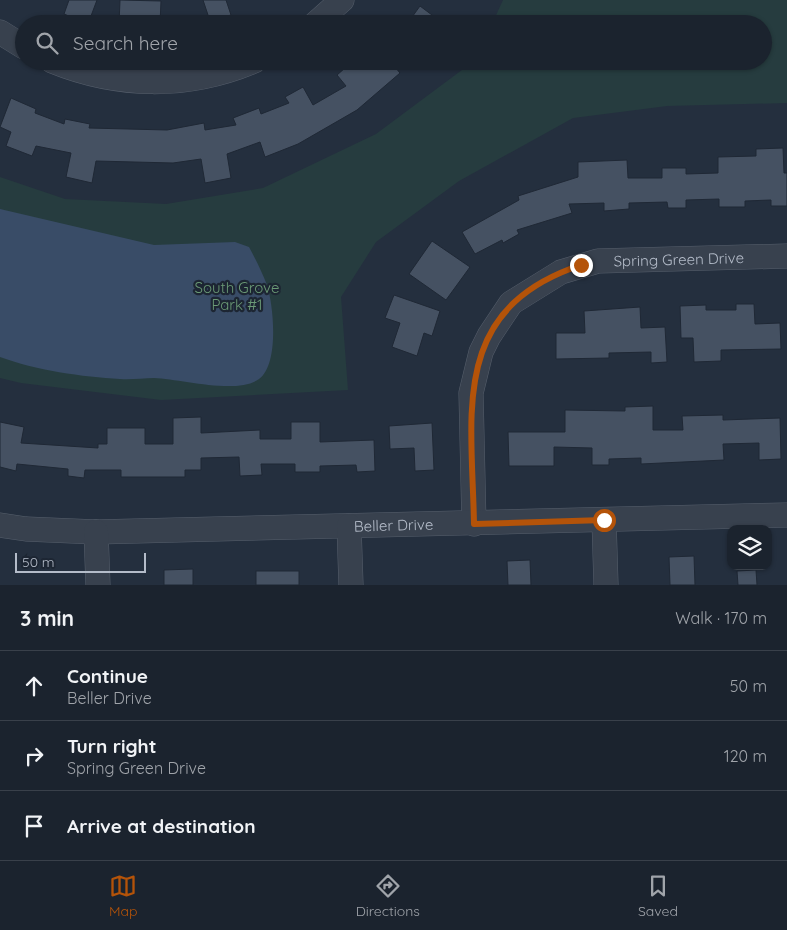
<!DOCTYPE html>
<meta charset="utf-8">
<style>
:root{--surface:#1b232e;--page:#282f3a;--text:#f1f3f6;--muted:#a0a4aa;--line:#39404a;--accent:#b45309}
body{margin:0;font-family:Quicksand,sans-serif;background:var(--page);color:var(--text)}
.controls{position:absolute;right:15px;bottom:15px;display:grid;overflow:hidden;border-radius:10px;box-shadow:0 1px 4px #0004}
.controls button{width:45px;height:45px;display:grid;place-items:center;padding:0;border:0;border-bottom:1px solid var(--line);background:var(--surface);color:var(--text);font:25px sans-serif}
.scale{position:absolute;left:15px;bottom:12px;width:131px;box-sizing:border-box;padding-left:5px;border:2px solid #b4bcc9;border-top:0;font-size:14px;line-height:18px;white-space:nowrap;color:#b4bcc9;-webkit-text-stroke:4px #1d2633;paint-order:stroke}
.stop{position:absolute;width:15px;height:15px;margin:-11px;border:4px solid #b45309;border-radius:50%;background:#fff}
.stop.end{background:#b45309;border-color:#fff;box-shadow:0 1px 5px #0008}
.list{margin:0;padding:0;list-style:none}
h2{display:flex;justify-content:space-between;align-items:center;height:65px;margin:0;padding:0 20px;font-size:21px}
h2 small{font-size:16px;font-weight:400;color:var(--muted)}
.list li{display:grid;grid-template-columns:32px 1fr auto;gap:15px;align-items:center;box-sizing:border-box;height:70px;padding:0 20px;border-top:1px solid var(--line)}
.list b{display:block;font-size:19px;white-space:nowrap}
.list p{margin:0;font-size:16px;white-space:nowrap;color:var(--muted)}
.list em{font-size:16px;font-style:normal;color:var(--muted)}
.icon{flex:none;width:28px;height:28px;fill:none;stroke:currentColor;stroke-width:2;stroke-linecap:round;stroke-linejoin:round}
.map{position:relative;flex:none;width:787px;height:585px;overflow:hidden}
.search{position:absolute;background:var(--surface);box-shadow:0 1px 4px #0004;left:15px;right:15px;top:15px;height:55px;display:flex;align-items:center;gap:12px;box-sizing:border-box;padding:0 18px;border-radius:28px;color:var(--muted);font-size:19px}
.sheet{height:275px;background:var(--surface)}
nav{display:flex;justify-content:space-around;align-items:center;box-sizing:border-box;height:70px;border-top:1px solid var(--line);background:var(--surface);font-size:14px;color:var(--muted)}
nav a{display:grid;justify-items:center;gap:2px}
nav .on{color:var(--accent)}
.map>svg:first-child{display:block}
.green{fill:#263c3f}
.water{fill:#394c67}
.building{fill:#455162;stroke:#1f2835}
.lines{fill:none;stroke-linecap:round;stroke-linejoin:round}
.minor-casing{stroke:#565f6c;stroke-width:25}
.minor{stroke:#38414e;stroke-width:24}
.route{stroke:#b45309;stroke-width:6}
.labels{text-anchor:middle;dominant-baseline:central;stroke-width:4.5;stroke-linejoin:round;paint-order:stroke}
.street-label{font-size:15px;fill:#b4bcc9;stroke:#1d2633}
.park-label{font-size:15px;fill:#6b9a76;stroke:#1d2633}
</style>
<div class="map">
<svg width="787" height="585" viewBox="0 0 787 585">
<rect width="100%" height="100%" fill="#242f3e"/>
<polygon class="green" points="503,0 787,0 787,103 667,106 573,118 459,181 376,242 341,297 348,390 161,400 21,383 0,378 0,177 65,199 166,204 263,188 376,134 474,61 763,61 763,24 492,24"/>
<path class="water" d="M0,209L154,245L235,242L249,247C256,260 262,272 267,285C274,307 279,365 259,379C237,395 181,379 154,378C143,378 131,380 120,379C83,377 35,370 0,357Z"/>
<g class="building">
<polygon points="69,0 97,0 88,24 64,14"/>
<polygon points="120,0 161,1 160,24 119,24"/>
<polygon points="203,0 226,0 231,15 210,21"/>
<polygon points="420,6 444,24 407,24"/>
<polygon points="353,61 390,61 400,73 357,110 298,144 265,157 260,142 227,154 231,178 205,183 201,159 173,163 96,161 92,183 66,177 71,153 36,146 32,156 6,146 11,132 0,127 11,98 36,109 35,113 64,124 65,119 90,124 89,128 167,130 204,123 205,130 236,125 233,118 259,108 261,114 289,103 285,97 303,87 313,105 346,86 337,75"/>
<polygon points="783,148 784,173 787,173 787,206 771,206 771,200 745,201 745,207 719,207 719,199 686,200 686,208 668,208 667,202 629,203 629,209 604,211 604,203 569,204 572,213 517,230 519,234 503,243 502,240 475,254 462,232 519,200 518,196 578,177 578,162 627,160 628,178 662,178 662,168 686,168 686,174 718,173 718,157 756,156 756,149"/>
<polygon points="432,241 470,267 446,300 409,274"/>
<polygon points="394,295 440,311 432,336 424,333 417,356 392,347 400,323 385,318"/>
<polygon points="736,304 754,304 755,324 780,323 781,349 721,350 721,361 694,362 693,338 681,338 680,306 706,305 706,310 736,310"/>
<polygon points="640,307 641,328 665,327 667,362 651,363 651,352 609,353 609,358 556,359 556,333 585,333 584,311"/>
<polygon points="653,406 653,430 683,430 682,416 723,415 723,420 780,418 781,459 759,460 759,443 723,444 724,460 641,464 641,458 609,459 609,465 592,465 592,448 554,447 554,466 509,466 508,432 565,432 565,410 625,411 625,407"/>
<polygon points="201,417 201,433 260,430 260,439 291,439 291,422 320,422 320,442 374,440 375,471 357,472 356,465 320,466 320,472 295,472 295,464 261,464 262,475 240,476 239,457 201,458 201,470 185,470 185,477 121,477 121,470 85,470 84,478 68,476 68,469 17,464 16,471 0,467 0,422 24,427 21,443 98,448 98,444 107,444 107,428 145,428 145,444 173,444 173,418"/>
<polygon points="432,423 434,470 415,471 414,448 390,449 389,426"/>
<polygon points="694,556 695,585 670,585 669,557"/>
<polygon points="530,560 531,585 508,585 507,561"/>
<polygon points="193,569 193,585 164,585 164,570"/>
<polygon points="756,570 757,585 738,585 737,571"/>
<rect x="256" y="571" width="43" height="14"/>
</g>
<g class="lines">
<g class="minor-casing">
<g id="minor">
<polyline points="315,24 342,0"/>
<polyline points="0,32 24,47"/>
<path d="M52,61C118,88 188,89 254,61"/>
<polyline points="604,520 606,585"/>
<path id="s1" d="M474,524L471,393L481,352L489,336L511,303L561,272L598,261L787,256"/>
<path id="s2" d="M0,525L26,529L96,532L787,515"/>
<polyline points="349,526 351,585"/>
<polyline points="96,532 98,585"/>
</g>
</g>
<use href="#minor" class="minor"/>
</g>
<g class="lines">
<path class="route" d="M581,265C449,309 472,412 474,524L604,520"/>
</g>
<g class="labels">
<g class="street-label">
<text stroke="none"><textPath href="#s1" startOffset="409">Spring Green Drive</textPath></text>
<text stroke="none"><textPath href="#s2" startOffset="394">Beller Drive</textPath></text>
</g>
<g class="park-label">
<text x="237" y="287">South Grove<tspan x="237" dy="17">Park #1</tspan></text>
</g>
</g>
</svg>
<div class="controls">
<button><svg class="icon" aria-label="layers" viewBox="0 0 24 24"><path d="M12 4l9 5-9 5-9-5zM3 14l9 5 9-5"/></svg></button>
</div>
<div class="scale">50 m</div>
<div class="stop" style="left:604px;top:520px"></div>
<div class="stop end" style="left:581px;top:265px"></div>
<div class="search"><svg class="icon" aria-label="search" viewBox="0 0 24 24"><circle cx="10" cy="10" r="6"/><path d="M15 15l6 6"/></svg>Search here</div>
</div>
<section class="sheet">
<h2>3 min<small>Walk · 170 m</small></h2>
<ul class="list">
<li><svg class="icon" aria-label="ahead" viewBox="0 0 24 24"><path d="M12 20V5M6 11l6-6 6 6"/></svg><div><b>Continue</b><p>Beller Drive</p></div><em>50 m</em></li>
<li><svg class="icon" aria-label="right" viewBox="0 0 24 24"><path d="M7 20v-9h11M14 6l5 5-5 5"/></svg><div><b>Turn right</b><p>Spring Green Drive</p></div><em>120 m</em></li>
<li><svg class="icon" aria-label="arrive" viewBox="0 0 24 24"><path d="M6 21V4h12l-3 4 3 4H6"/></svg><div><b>Arrive at destination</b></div></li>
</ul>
</section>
<nav>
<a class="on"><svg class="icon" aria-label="map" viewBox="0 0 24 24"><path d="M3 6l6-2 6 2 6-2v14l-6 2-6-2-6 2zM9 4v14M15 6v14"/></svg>Map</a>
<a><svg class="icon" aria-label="directions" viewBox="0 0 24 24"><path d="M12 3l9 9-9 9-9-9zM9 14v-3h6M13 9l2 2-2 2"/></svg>Directions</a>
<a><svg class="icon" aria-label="saved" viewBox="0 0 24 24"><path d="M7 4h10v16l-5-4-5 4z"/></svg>Saved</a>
</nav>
